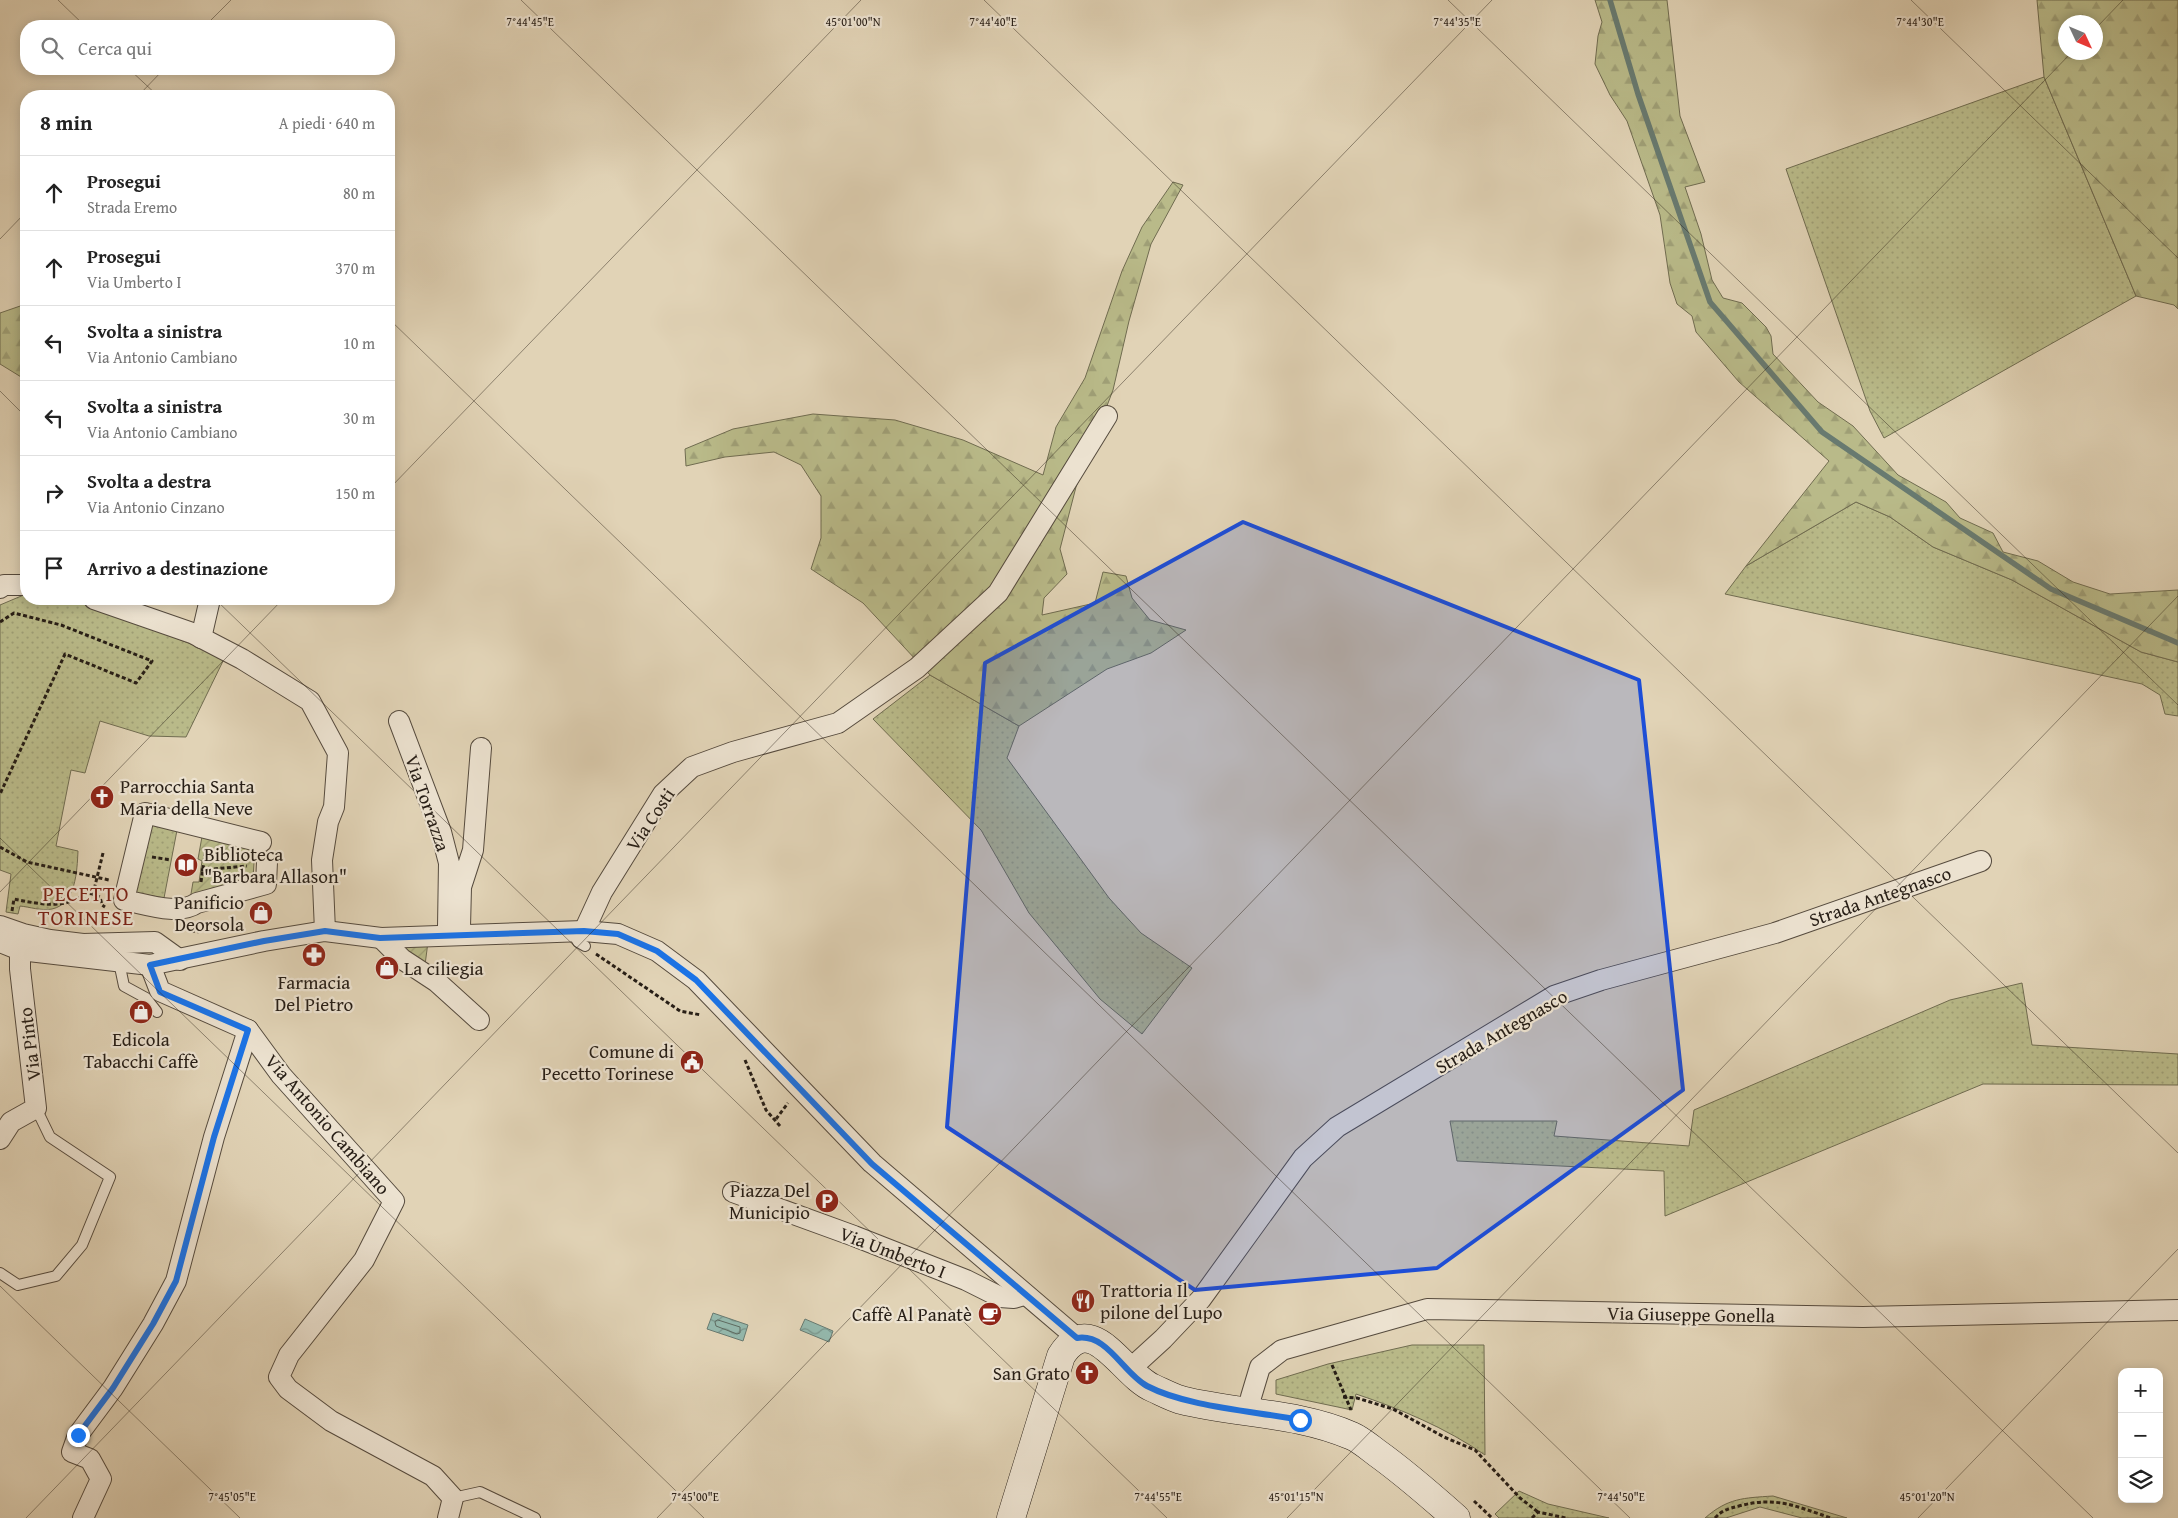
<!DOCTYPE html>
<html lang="it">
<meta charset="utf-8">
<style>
:root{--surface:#fff;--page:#f2f2f2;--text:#222;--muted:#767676;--line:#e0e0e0}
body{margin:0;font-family:"Gentium Book Plus",serif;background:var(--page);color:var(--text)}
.controls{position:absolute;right:15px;bottom:15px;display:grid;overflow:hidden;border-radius:10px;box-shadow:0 2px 12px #0003}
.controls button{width:45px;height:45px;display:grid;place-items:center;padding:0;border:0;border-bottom:1px solid var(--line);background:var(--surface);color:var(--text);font:25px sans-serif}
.compass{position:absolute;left:2058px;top:15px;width:45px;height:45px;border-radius:50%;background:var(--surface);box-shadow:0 2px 12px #0003;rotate:134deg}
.stop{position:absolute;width:15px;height:15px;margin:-11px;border:4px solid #1a73e8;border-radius:50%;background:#fff}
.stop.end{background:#1a73e8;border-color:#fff;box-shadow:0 1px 5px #0008}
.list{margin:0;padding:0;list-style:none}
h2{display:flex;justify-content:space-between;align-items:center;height:65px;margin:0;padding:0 20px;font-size:21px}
h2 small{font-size:16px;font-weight:400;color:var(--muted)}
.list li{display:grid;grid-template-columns:32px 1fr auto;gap:15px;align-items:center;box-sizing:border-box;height:75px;padding:0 20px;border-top:1px solid var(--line)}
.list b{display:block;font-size:19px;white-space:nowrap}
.list p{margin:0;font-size:16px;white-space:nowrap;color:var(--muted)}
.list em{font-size:16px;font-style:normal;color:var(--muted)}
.icon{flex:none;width:28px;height:28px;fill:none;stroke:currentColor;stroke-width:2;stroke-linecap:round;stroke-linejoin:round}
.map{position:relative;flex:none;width:2178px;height:1518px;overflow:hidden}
.search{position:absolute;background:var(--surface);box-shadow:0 2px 12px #0003;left:20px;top:20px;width:375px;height:55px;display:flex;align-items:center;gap:12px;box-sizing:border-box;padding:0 18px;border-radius:20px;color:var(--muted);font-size:19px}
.panel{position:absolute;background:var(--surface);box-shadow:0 2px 12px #0003;left:20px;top:90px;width:375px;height:515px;border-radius:20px}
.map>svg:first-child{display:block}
.grass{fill:url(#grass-dots);stroke:#706c50}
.forest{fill:url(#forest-firs);stroke:#706c50;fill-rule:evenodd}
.garden{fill:url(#garden-furrows);stroke:#706c50}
.water{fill:url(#water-waves);stroke:#687a70}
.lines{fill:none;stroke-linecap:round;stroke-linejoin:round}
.shore{stroke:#5e6b61;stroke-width:1}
.stream{stroke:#687a70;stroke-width:5.5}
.lane-casing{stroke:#564b3e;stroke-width:12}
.street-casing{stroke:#564b3e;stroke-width:22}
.secondary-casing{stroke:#271e16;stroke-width:29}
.path{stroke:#271e16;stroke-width:3;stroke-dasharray:4 2.5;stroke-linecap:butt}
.lane{stroke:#ece2d0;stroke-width:10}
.street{stroke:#ece2d0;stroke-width:20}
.secondary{stroke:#ece2d0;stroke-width:28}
.route{stroke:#1a73e8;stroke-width:6}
.marked{fill:#1d4ed8;fill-opacity:0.2;stroke:#1d4ed8;stroke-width:4;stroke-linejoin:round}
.ticks{fill:none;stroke:#271e16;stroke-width:1;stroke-opacity:0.45}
.labels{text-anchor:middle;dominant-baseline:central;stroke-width:4.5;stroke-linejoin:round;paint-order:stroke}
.poi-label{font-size:19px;fill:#271e16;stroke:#ece2d0;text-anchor:end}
.street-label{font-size:19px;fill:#271e16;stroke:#ece2d0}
.quarter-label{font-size:21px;letter-spacing:1px;fill:#7a1f14;stroke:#ece2d0}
.ticks-label{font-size:12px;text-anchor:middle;fill:#271e16;stroke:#ece2d0;stroke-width:4.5;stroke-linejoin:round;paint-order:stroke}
</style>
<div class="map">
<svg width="2178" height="1518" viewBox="0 0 2178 1518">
<defs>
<pattern id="grass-dots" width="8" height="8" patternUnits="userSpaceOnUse" patternTransform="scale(1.25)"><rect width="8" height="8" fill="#b9ba89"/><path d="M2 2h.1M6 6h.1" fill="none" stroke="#9f9f76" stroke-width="1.8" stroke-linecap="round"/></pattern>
<pattern id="forest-firs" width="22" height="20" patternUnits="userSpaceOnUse" patternTransform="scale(1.25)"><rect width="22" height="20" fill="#b9ba89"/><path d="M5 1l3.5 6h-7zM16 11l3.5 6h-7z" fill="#9f9f76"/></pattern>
<pattern id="garden-furrows" width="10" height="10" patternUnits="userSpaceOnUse" patternTransform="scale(1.25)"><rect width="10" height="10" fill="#b9ba89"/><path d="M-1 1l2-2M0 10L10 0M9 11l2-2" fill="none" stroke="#9f9f76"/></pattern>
<pattern id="water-waves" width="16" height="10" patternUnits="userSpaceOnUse" patternTransform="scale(1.25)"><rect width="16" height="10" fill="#94b8ac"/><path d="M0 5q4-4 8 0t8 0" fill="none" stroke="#79958b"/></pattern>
</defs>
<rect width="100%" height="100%" fill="#e1d3b6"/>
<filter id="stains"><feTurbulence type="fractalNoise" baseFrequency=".004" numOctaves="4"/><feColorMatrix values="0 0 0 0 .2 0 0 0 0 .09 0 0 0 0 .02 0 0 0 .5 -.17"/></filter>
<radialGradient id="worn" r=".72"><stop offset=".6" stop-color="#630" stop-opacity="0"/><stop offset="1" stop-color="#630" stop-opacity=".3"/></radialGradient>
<g class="grass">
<polygon points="2044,77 2136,296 1884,438 1870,411 1786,169"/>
<polygon points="1856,502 1890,517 1933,547 2012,580 2141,652 2178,662 2178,716 2165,714 2160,695 2142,684 1725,594 1746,566"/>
<path d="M26,594V599H74L225,657L186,737L149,736L100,721L85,773L71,770L56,846L78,851C77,871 76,904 52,909C41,911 30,907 20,906L18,914L6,912L11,874L0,870V605Z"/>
<polygon points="930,675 1019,726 1007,758 1109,898 1141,933 1192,968 1142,1034 1100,999 1029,913 981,830 873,719"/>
<polygon points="147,819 178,825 164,898 131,892"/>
<polygon points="2022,983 2032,1045 2178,1054 2178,1085 1983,1084 1665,1216 1664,1171 1457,1161 1450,1121 1557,1121 1554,1136 1689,1146 1694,1110 1950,1000"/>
<path d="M1412,1345H1484L1485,1455C1446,1428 1401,1409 1356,1394L1352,1410L1276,1394V1380L1328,1364Z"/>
<polygon points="1519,1491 1548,1504 1609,1518 1499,1518 1495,1514"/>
<path d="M1773,1496L1847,1518H1802L1760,1507L1726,1518H1705C1728,1498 1743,1498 1773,1496Z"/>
</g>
<g class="forest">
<polygon points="1595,0 1667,0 1680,116 1705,182 1685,187 1701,234 1712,280 1723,298 1742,303 1766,327 1771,336 1773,354 1818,402 1853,426 1898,475 1946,502 1960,518 1993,533 2003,552 2038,561 2073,582 2110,594 2178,590 2178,662 2141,652 2012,580 1933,547 1890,517 1856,502 1746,566 1829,461 1739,382 1696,332 1692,316 1677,304 1670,283 1660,215 1627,121 1610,95 1595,64 1598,36 1602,22"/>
<path d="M2037,0H2178V309L2174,305L2136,296L2044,77ZM2096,22V52H2066V22Z"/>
<polygon points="1173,182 1183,185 1151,244 1129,321 1113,390 1076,487 1060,549 1067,574 1044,598 1042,615 1095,603 1103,572 1126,576 1132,598 1150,620 1186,630 1151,653 1107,669 1019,726 930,675 863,603 811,569 821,538 821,496 801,465 774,452 725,457 686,466 685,449 733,429 813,414 895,420 963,440 1043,475 1056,427 1085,378 1122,271 1142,227"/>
<polygon points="26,304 26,380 0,364 0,313"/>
</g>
<g class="garden">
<polygon points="203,831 255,846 253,879 189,906 193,882 199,882 202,861 198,859"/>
<polygon points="428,942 425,965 403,954 404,947"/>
</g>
<g class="water">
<polygon points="713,1313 748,1325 743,1341 707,1329"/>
<polygon points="805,1319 833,1331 829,1342 800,1330"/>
</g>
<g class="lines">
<polygon class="shore" points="718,1320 740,1327 740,1333 737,1334 716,1326 715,1322"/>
<polyline class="stream" points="1610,0 1638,94 1710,302 1822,432 2051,589 2178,643"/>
<g class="lane-casing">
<g id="lane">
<polyline points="572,932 578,942 585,946"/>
<polyline points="119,962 124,986 146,998 157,1012"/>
<polyline points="0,1273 18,1285 56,1276 82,1245 110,1177 50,1137 36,1108"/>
<polyline points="453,1498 480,1492 535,1518"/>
</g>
</g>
<g class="street-casing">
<g id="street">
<polyline points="0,588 4,585 26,585"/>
<polyline points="94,599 192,633 242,659 310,701 338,753 334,807 328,822 322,860 325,931"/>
<polyline points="201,638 210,599"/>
<polyline points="399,721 441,832 449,863 448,927 454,934 460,927 461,887 473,850 481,748"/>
<path d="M261,842L145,813L124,900C146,904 178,916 197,903L266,884L267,862"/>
<polyline points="0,926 23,934 50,940 83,944 155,942 180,960"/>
<polyline points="584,931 602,892 663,794 692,767 733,752 838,723 917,668 998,593 1107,416"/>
<polyline points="381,938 402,959 437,982 479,1020"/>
<polyline points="0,942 20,950 150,965 264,941 325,931 381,938 584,931 618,934 657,951 696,980 872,1163 1077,1338"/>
<polyline points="150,965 160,991 248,1030 281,1075 394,1201 364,1260 289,1355 279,1377 288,1389 331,1421 433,1476 453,1498 448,1518"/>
<polyline points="0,1139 11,1122 36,1108 20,969 20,950"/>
<polyline points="733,1192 854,1236 966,1280 1000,1297 1014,1298 1024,1295"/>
<polyline points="1129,1370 1163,1339 1201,1299 1303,1158 1337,1127 1554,996 1601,980 1775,933 1981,861"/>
<polyline points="1250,1410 1251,1397 1260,1367 1282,1350 1427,1309 1863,1317 2178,1310"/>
<polyline points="83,1518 101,1479 90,1459 72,1452 78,1435 113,1388 153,1324 176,1281 214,1137 248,1030"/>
</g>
</g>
<g class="secondary-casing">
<path id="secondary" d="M1011,1518L1061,1356C1092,1307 1122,1375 1153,1388C1162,1392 1171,1397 1181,1400C1237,1414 1297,1412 1352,1436C1361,1440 1369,1447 1377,1453C1405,1473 1430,1495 1456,1518"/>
</g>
<g class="path">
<polyline points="0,622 14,613 61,625 152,661 136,683 65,654 0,794"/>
<polyline points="0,847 27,862 109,880"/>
<polyline points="103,853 93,894 100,897 102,905 105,907"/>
<polyline points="152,857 171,860"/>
<polyline points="201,870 247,866"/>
<polyline points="201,882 206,848"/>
<path d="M12,911L14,899C38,904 66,910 86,893L93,894"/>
<polyline points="185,928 196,932 210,930"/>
<polyline points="596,954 680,1011 701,1015"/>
<polyline points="745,1060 766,1110 780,1126"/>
<polyline points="776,1119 788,1103"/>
<polyline points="1332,1365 1351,1410"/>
<polyline points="1343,1397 1357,1398 1393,1409 1444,1437 1475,1450 1520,1498 1538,1512"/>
<polyline points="1474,1501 1492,1518"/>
<polyline points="1532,1518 1538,1512 1566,1518"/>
<path d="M1715,1518C1722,1510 1728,1509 1739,1506C1776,1496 1795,1506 1831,1518"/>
</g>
<use href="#lane" class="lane"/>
<use href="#street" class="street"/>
<use href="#secondary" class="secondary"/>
</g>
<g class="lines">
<path class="route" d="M78,1435L113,1388L153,1324L176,1281L214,1137L248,1030L160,992L150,965L264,941L325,931L380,938L584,931L618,934L657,951L696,980L872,1164L1077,1338C1107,1333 1123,1373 1147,1386C1187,1407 1254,1411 1300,1420"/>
</g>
<path class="marked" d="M1243,522L1639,680L1683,1090L1437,1268L1195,1290L947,1127L985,663Z"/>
<path class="ticks" d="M58,0L85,26M521,0L2093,1518M984,0L2178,1153M1448,0L2178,705M1911,0L2178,258M205,26L231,0M2096,28L2123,0M129,69L158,96M138,96L164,69M0,239L26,212M389,319L1630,1518M0,391L26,417M389,489L861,0M215,599L1167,1518M0,838L704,1518M0,892L283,599M0,1286L240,1518M26,1518L1492,0M657,1518L2072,52M1287,1518L2178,596M1918,1518L2178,1249"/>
<defs>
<g id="church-disc" transform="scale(1.25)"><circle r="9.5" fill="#8f2418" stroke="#ece2d0"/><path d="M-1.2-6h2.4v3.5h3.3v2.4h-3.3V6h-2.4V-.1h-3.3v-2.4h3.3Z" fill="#fff"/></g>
<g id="library-disc" transform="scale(1.25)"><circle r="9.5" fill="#8f2418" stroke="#ece2d0"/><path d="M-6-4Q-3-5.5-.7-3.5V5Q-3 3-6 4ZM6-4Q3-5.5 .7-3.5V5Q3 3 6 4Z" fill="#fff"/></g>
<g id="shop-disc" transform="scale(1.25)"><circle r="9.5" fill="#8f2418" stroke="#ece2d0"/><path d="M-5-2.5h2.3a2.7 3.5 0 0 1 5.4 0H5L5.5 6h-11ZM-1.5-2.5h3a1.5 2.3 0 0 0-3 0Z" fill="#fff"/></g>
<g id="pharmacy-disc" transform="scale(1.25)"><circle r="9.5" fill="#8f2418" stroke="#ece2d0"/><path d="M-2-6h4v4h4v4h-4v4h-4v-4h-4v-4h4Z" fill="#fff"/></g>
<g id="civic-disc" transform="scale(1.25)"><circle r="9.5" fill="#8f2418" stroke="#ece2d0"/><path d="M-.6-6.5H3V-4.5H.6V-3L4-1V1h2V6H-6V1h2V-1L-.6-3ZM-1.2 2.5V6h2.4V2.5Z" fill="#fff"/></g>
<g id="parking-disc" transform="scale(1.25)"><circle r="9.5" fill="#8f2418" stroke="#ece2d0"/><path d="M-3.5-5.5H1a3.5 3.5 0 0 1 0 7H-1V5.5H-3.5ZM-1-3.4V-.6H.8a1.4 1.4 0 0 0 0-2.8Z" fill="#fff"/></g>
<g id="restaurant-disc" transform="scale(1.25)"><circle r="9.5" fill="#8f2418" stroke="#ece2d0"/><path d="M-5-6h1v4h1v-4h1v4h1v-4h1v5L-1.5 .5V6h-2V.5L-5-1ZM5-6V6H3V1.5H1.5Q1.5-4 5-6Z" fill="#fff"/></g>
<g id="cafe-disc" transform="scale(1.25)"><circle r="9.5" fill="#8f2418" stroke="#ece2d0"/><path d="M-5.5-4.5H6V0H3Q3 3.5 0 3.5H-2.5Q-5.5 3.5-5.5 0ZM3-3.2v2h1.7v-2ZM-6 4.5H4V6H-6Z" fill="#fff"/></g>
</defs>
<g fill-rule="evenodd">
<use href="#church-disc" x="102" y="797"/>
<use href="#library-disc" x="186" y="865"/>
<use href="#shop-disc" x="261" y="913"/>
<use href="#pharmacy-disc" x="314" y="955"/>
<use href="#shop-disc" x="387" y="968"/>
<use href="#shop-disc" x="141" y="1012"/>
<use href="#civic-disc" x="692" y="1062"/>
<use href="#parking-disc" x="827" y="1201"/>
<use href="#restaurant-disc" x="1083" y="1301"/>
<use href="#cafe-disc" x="990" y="1314"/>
<use href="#church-disc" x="1087" y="1373"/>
</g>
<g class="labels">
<g class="poi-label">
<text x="120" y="786" text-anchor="start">Parrocchia Santa<tspan x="120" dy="22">Maria della Neve</tspan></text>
<text x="204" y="854" text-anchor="start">Biblioteca<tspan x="204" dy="22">"Barbara Allason"</tspan></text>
<text x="244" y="902">Panificio<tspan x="244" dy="22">Deorsola</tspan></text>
<text x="404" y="968" text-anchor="start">La ciliegia</text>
<text x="314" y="982" text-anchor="middle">Farmacia<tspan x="314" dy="22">Del Pietro</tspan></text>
<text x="141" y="1039" text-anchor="middle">Edicola<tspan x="141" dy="22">Tabacchi Caffè</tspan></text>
<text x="674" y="1051">Comune di<tspan x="674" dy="22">Pecetto Torinese</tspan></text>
<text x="810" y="1190">Piazza Del<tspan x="810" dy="22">Municipio</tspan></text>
<text x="1100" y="1290" text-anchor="start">Trattoria Il<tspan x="1100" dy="22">pilone del Lupo</tspan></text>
<text x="972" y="1314">Caffè Al Panatè</text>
<text x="1070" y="1373">San Grato</text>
</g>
<g class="street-label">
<text transform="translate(428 803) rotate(71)">Via Torrazza</text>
<text transform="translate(650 819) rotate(-56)">Via Costi</text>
<text transform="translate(1880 896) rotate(-19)">Strada Antegnasco</text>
<text transform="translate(1501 1031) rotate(-30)">Strada Antegnasco</text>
<text transform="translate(29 1044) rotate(-97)">Via Pinto</text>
<text transform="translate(328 1124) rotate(49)">Via Antonio Cambiano</text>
<text transform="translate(893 1252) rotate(21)">Via Umberto I</text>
<text transform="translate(1691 1314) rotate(1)">Via Giuseppe Gonella</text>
</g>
<g class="quarter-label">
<text x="86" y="893">PECETTO<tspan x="86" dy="24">TORINESE</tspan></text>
</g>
</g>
<g class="ticks-label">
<text x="530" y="26">7°44'45"E</text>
<text x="993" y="26">7°44'40"E</text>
<text x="1920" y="26">7°44'30"E</text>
<text x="1457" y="26">7°44'35"E</text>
<text x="853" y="26">45°01'00"N</text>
<text x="1296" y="1501">45°01'15"N</text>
<text x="1927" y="1501">45°01'20"N</text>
<text x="232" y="1501">7°45'05"E</text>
<text x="695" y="1501">7°45'00"E</text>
<text x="1158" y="1501">7°44'55"E</text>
<text x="1621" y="1501">7°44'50"E</text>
</g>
<rect width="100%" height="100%" filter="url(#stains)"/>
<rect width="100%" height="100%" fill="url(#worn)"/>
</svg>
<div class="controls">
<button>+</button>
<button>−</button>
<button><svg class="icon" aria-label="layers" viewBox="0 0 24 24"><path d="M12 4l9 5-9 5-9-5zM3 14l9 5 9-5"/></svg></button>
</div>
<svg class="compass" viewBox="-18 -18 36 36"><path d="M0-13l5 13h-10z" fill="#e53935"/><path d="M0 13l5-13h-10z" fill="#767676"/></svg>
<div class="stop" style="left:1300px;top:1420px"></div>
<div class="stop end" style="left:78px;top:1435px"></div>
<div class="search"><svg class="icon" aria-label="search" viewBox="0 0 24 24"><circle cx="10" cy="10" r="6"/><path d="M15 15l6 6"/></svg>Cerca qui</div>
<section class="panel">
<h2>8 min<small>A piedi · 640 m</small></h2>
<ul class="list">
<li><svg class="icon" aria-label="ahead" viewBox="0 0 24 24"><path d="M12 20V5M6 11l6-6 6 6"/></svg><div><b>Prosegui</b><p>Strada Eremo</p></div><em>80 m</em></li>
<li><svg class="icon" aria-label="ahead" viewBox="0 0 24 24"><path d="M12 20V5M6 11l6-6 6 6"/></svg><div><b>Prosegui</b><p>Via Umberto I</p></div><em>370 m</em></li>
<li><svg class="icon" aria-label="left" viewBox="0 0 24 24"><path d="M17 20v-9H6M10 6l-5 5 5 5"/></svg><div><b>Svolta a sinistra</b><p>Via Antonio Cambiano</p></div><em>10 m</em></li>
<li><svg class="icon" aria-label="left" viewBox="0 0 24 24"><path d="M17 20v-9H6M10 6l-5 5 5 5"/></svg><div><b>Svolta a sinistra</b><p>Via Antonio Cambiano</p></div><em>30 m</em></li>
<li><svg class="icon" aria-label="right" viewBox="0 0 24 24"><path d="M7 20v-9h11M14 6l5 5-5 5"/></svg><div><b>Svolta a destra</b><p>Via Antonio Cinzano</p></div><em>150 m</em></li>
<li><svg class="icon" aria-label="arrive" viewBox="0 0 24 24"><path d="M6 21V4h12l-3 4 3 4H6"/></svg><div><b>Arrivo a destinazione</b></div></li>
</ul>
</section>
</div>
